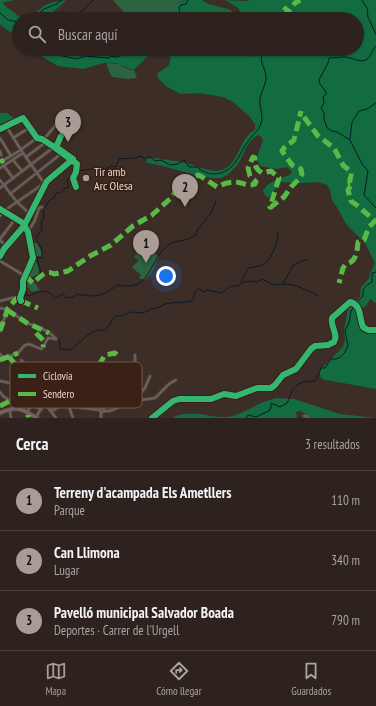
<!DOCTYPE html>
<html lang="es">
<meta charset="utf-8">
<style>
:root{--surface:#2d221d;--page:#352a26;--text:#f1f3f6;--muted:#a7a4a4;--line:#483f3b;--accent:#aa9b94}
body{margin:0;font-family:"PT Sans Narrow",sans-serif;background:var(--page);color:var(--text)}
.you{position:absolute;left:166px;top:276px;width:14px;height:14px;margin:-10px;border:3px solid #fff;border-radius:50%;background:#1a73e8;box-shadow:0 0 0 6px #1a73e833}
.badge{display:grid;place-items:center;width:26px;height:26px;border-radius:50%;background:var(--accent);color:#111;font-size:13px;font-weight:700}
.pin{position:absolute;translate:-50% -33px;filter:drop-shadow(0 1px 2px #0008)}
.pin::after{content:'';position:absolute;top:21px;width:14px;height:12px;background:inherit;clip-path:polygon(0 0,100% 0,50% 100%)}
.list{margin:0;padding:0;list-style:none}
h2{display:flex;justify-content:space-between;align-items:center;height:52px;margin:0;padding:0 16px;font-size:17px}
h2 small{font-size:13px;font-weight:400;color:var(--muted)}
.list li{display:grid;grid-template-columns:26px 1fr auto;gap:12px;align-items:center;box-sizing:border-box;height:60px;padding:0 16px;border-top:1px solid var(--line)}
.list b{display:block;font-size:15px;white-space:nowrap}
.list p{margin:0;font-size:13px;white-space:nowrap;color:var(--muted)}
.list em{font-size:13px;font-style:normal;color:var(--muted)}
.icon{flex:none;width:22px;height:22px;fill:none;stroke:currentColor;stroke-width:2;stroke-linecap:round;stroke-linejoin:round}
.map{position:relative;flex:none;width:376px;height:418px;overflow:hidden}
.search{position:absolute;background:var(--surface);box-shadow:0 1px 3px #0004;left:12px;right:12px;top:12px;height:44px;display:flex;align-items:center;gap:10px;box-sizing:border-box;padding:0 14px;border-radius:22px;color:var(--muted);font-size:15px}
.sheet{height:232px;background:var(--surface)}
nav{display:flex;justify-content:space-around;align-items:center;box-sizing:border-box;height:56px;border-top:1px solid var(--line);background:var(--surface);font-size:11px;color:var(--muted)}
nav a{display:grid;justify-items:center;gap:2px}
nav .on{color:var(--accent)}
.map>svg:first-child{display:block}
.green{fill:#2c6340}
.forest{fill:#126c3f}
.lines{fill:none;stroke-linecap:round;stroke-linejoin:round}
.stream{stroke:#071a2b;stroke-width:1}
.street-casing{stroke:#594c46;stroke-width:3.5}
.secondary-casing{stroke:#594c46;stroke-width:5}
.street{stroke:#70645e;stroke-width:1.5}
.secondary{stroke:#70645e;stroke-width:3}
.quiet{stroke:#58b947;stroke-width:5;stroke-dasharray:10 5;stroke-linecap:butt}
.cycleway-casing{stroke:#3a2015;stroke-width:8}
.cycleway{stroke:#33b770;stroke-width:6}
.poi-dot{fill:#aa9b94;stroke:#3a2015;stroke-width:1.5}
.labels{text-anchor:middle;dominant-baseline:central;stroke-width:3.5;stroke-linejoin:round;paint-order:stroke}
.poi-label{font-size:12px;fill:#e6d5ce;stroke:#3a2015;text-anchor:start}
.key{fill:#3a2015;stroke:#6e564c;stroke-width:1}
.key-label{font-size:11px;fill:#e6d5ce}
</style>
<div class="map">
<svg width="376" height="418" viewBox="0 0 376 418">
<rect width="100%" height="100%" fill="#3c2e27"/>
<g class="green">
<polygon points="113,0 185,0 182,1 177,14 160,19 130,19"/>
<polygon points="107,63 118,64 130,70 134,70 137,78 128,79 112,77 108,69"/>
<polygon points="34,243 37,243 42,253 42,257 37,256 35,258 39,270 38,274 31,278 40,290 32,292 24,283 35,256 32,247 34,246"/>
<path d="M142,246L159,256C156,263 151,277 144,280L139,278L141,275L132,267L139,260L134,257Z"/>
</g>
<g class="forest">
<path d="M0,0H13L12,1L4,2L3,4L21,18C31,19 37,11 44,6C48,3 61,0 66,0C48,18 45,19 19,19V39C12,30 7,32 0,24Z"/>
<path d="M185,0H202L208,4L228,9L239,16L241,13L238,8L225,0L244,1L251,0H376V303L370,299L366,306L361,308C361,321 361,328 376,329V389L326,380C321,379 320,377 319,372L322,368L343,347L345,340L344,330L348,309L360,297L361,287L369,279C369,272 373,269 375,263L365,243L346,224L338,209L332,200L330,190L327,185L319,182L302,183L281,182L269,197H267L263,192C266,181 282,179 291,174L292,172L287,167L276,169L260,166C254,157 260,150 263,141L261,136L258,135C246,141 244,156 237,165C233,170 228,175 223,177C211,183 164,164 147,163L146,162L147,159L153,158C164,159 175,161 186,163C203,167 221,180 234,160C241,149 243,136 255,130V124L249,116L233,102L223,97L199,93L180,94L166,86L158,78L157,74L169,65L171,57L161,51L151,52C148,57 138,66 133,70L116,63H104L83,69L58,66L41,56L32,49H57L61,52L73,54L77,53L79,49H82C87,56 95,52 103,52C107,52 111,55 115,55C120,55 123,53 126,49H247L250,56L254,57L262,49H357C363,36 358,40 357,30C357,26 357,22 357,19H301L286,14L280,19H160L177,14L178,12V4Z"/>
<polygon points="0,113 7,113 17,120 0,128"/>
<path d="M276,398L294,399L340,414L376,418H309L308,415L300,411L296,412L297,418H172C190,408 208,418 227,417C238,416 250,408 261,403C265,401 271,400 276,398Z"/>
</g>
<g class="lines">
<g class="stream">
<polyline points="362,0 367,8 368,17 376,34"/>
<polyline points="0,13 8,20 19,22"/>
<polyline points="25,19 26,18 31,19 33,15 35,16 36,13 38,14 44,9 57,4 57,3 62,0"/>
<polyline points="66,19 83,10 94,0"/>
<path d="M171,19C182,16 180,17 179,7L181,5L186,4L188,0"/>
<path d="M376,46C371,50 371,57 367,59C361,64 351,57 345,57C339,57 334,58 329,58L328,63L319,80L320,84L326,92V94L323,97L324,103L321,108L324,113V119L327,128L332,131L337,132L350,140L362,164L368,171L364,195L376,208"/>
<path d="M50,49L58,55L77,59L84,56L109,58L111,56C119,59 125,54 130,49"/>
<polyline points="350,139 352,122 359,111 367,109 376,103"/>
<path d="M77,171L100,168L105,169L111,166L116,167L119,159L135,158L140,156L145,159L149,156L155,161L161,160L170,165L178,164L184,160L189,167H198L199,169C211,177 225,175 234,164C240,157 243,147 249,140C253,134 259,131 261,123C264,116 259,107 260,99C261,92 266,84 266,78C266,66 257,63 264,49"/>
<polyline points="45,208 49,201 55,197 56,193 61,193 65,188 69,187 67,180 75,171"/>
<polyline points="32,279 38,276 41,273 37,258 37,257 42,258 42,250 36,238 42,229 41,222 44,217 43,212 44,210"/>
<path d="M241,283L248,268C253,267 259,267 264,264C272,258 279,241 278,232"/>
<polyline points="283,284 293,265 308,259"/>
<path d="M26,295L30,296C34,292 44,290 50,293C52,294 53,297 55,298L63,294L67,298L72,297L78,294L83,296C87,294 88,295 92,296C102,296 110,291 117,285C152,292 147,263 167,246C173,241 181,241 188,239C190,238 193,236 196,235L198,229L211,213L216,201"/>
<polyline points="20,298 22,298 26,295 27,281"/>
<path d="M357,302L363,296C362,287 366,286 372,282V273L376,272"/>
<path d="M57,339L60,341V348C73,355 79,341 88,335C95,330 98,330 106,330L115,316H122L131,312L143,313L151,309L158,308C168,300 180,304 192,301C195,296 193,289 200,289L204,292L207,290L221,293L231,286H238C243,281 251,280 257,282L263,279L273,285C292,282 301,287 318,296"/>
<path d="M246,418L248,415L256,417L269,411L271,408V403L280,407L287,403C289,400 289,397 291,394C294,382 305,381 315,381L318,376L321,368H325L331,359C340,360 344,355 348,346L345,330L349,323L351,311L354,306"/>
</g>
<g class="street-casing">
<g id="street">
<polyline points="6,126 23,153 44,183"/>
<polyline points="0,129 23,118 37,138 42,139 54,147 77,164 76,172 73,178 76,187"/>
<polyline points="0,138 11,156"/>
<polyline points="13,138 29,128"/>
<polyline points="43,140 56,125"/>
<polyline points="0,151 1,155"/>
<polyline points="26,157 46,142"/>
<polyline points="4,160 19,151 37,138"/>
<polyline points="13,160 22,171"/>
<polyline points="4,166 13,178"/>
<polyline points="0,168 23,153"/>
<polyline points="0,180 17,202 30,214"/>
<polyline points="0,188 54,147 76,114"/>
<polyline points="10,194 62,153"/>
<polyline points="0,209 23,223 28,232 33,258 23,281 23,289 20,298 21,301"/>
<polyline points="0,216 4,211 46,182 71,159"/>
<polyline points="28,232 35,220 39,208 42,207"/>
<polyline points="0,239 16,218"/>
<polyline points="0,240 6,246"/>
<polyline points="0,254 24,226 44,187 44,183"/>
<polyline points="0,261 25,276"/>
<polyline points="0,301 12,298 19,298"/>
<path d="M0,308C10,309 17,317 25,322C36,327 48,329 56,339"/>
<polyline points="0,331 7,310"/>
<polyline points="0,354 2,356 1,360"/>
<path d="M9,357C17,366 31,383 43,386C51,387 57,388 65,392"/>
<polyline points="0,360 18,353 24,346 26,345 29,344 41,349 43,347 48,338 56,339"/>
<polyline points="21,360 33,370 84,388 89,377"/>
<polyline points="44,363 74,372 59,402 58,407 54,410 51,410"/>
<polyline points="0,381 15,384 46,405 56,418"/>
<polyline points="17,385 23,398 41,410"/>
<polyline points="17,385 19,376 28,367"/>
<polyline points="100,388 114,390"/>
<polyline points="40,391 60,399"/>
<polyline points="0,392 3,396 22,409"/>
<polyline points="37,398 49,376 56,366"/>
<polyline points="135,401 155,398 169,384 176,380"/>
<polyline points="0,406 10,401"/>
<polyline points="58,407 67,406 100,410"/>
<polyline points="69,407 73,418"/>
<circle cx="102" cy="410" r="2"/>
<polyline points="104,409 114,390 128,383 134,376 135,370 135,355"/>
<polyline points="10,411 11,418"/>
<path d="M104,411C115,413 124,401 135,401V399L145,388L150,376"/>
<polyline points="27,412 32,404"/>
<polyline points="304,416 307,416 308,418"/>
<polyline points="28,417 28,418"/>
<polyline points="36,417 44,404"/>
<polyline points="101,418 101,412"/>
</g>
</g>
<g class="secondary-casing">
<g id="secondary">
<path d="M0,413C18,405 21,409 37,418"/>
<path d="M152,418L173,401L179,399H211L224,394L236,396L257,388H271L275,385L283,375L296,369L311,349L315,346L328,345L334,342C339,334 330,327 332,318L350,302C362,305 359,318 363,327L368,330H376"/>
</g>
</g>
<use href="#street" class="street"/>
<use href="#secondary" class="secondary"/>
<g class="quiet">
<polyline points="284,7 288,12 295,3 300,0"/>
<path d="M304,117L318,136L334,148L343,165L351,172C352,176 349,179 350,183H352L348,190L351,201L358,206L375,221L369,227L364,240L358,242C357,251 357,262 346,264L343,268L339,283"/>
<polyline points="0,162 4,160"/>
<path d="M25,276L33,283C39,278 46,269 54,274L68,271L90,256L111,245L133,226L152,215L171,198L179,187L194,177L198,175L202,177L217,187C222,184 230,182 236,182C244,183 248,187 255,184L256,182L250,176L248,168L253,157L255,158C254,165 256,169 262,173L271,171L279,178L270,207H271L284,197L291,187L299,179L302,174L301,169L292,165L282,151L284,148L294,140L301,111"/>
<polyline points="21,301 38,308"/>
<polyline points="7,310 27,323 49,333"/>
<polyline points="0,331 8,308 17,298"/>
<polyline points="36,333 44,341 43,347"/>
<polyline points="9,357 23,373"/>
<polyline points="0,360 18,353"/>
<polyline points="89,377 97,368 105,355 115,353 120,358"/>
<polyline points="0,406 10,401"/>
<polyline points="28,415 28,417"/>
</g>
<g class="cycleway-casing">
<g id="cycleway">
<polyline points="0,129 23,118 37,138 42,139 54,147 77,164 76,172 73,178 76,187"/>
<polyline points="0,209 23,223 28,232 33,258 23,281 23,289 20,298 21,301"/>
<polyline points="0,256 4,249 24,226 47,181 73,159 56,147 61,136"/>
<path d="M152,418L173,401L179,399H211L224,394L236,396L257,388H271L275,385L283,375L296,369L311,349L315,346L328,345L334,342C339,334 330,327 332,318L350,302C362,305 359,318 363,327L368,330H376"/>
</g>
</g>
<use href="#cycleway" class="cycleway"/>
</g>
<circle class="poi-dot" cx="86" cy="178" r="4"/>
<g class="labels">
<g class="poi-label">
<text x="94" y="171">Tir amb<tspan x="94" dy="14">Arc Olesa</tspan></text>
</g>
</g>
<rect x="10" y="362" width="132" height="46" rx="6" class="key"/>
<rect x="18" y="374" width="18" height="4" fill="#33b770"/>
<rect x="18" y="392" width="18" height="4" fill="#58b947"/>
<g class="key-label">
<text x="43" y="380">Ciclovía</text>
<text x="43" y="398">Sendero</text>
</g>
</svg>
<div class="you"></div>
<div class="pin badge" style="left:146px;top:263px">1</div>
<div class="pin badge" style="left:185px;top:207px">2</div>
<div class="pin badge" style="left:68px;top:142px">3</div>
<div class="search"><svg class="icon" aria-label="search" viewBox="0 0 24 24"><circle cx="10" cy="10" r="6"/><path d="M15 15l6 6"/></svg>Buscar aquí</div>
</div>
<section class="sheet">
<h2>Cerca<small>3 resultados</small></h2>
<ul class="list">
<li><span class="badge">1</span><div><b>Terreny d'acampada Els Ametllers</b><p>Parque</p></div><em>110 m</em></li>
<li><span class="badge">2</span><div><b>Can Llimona</b><p>Lugar</p></div><em>340 m</em></li>
<li><span class="badge">3</span><div><b>Pavelló municipal Salvador Boada</b><p>Deportes · Carrer de l'Urgell</p></div><em>790 m</em></li>
</ul>
</section>
<nav>
<a class="on"><svg class="icon" aria-label="map" viewBox="0 0 24 24"><path d="M3 6l6-2 6 2 6-2v14l-6 2-6-2-6 2zM9 4v14M15 6v14"/></svg>Mapa</a>
<a><svg class="icon" aria-label="directions" viewBox="0 0 24 24"><path d="M12 3l9 9-9 9-9-9zM9 14v-3h6M13 9l2 2-2 2"/></svg>Cómo llegar</a>
<a><svg class="icon" aria-label="saved" viewBox="0 0 24 24"><path d="M7 4h10v16l-5-4-5 4z"/></svg>Guardados</a>
</nav>
